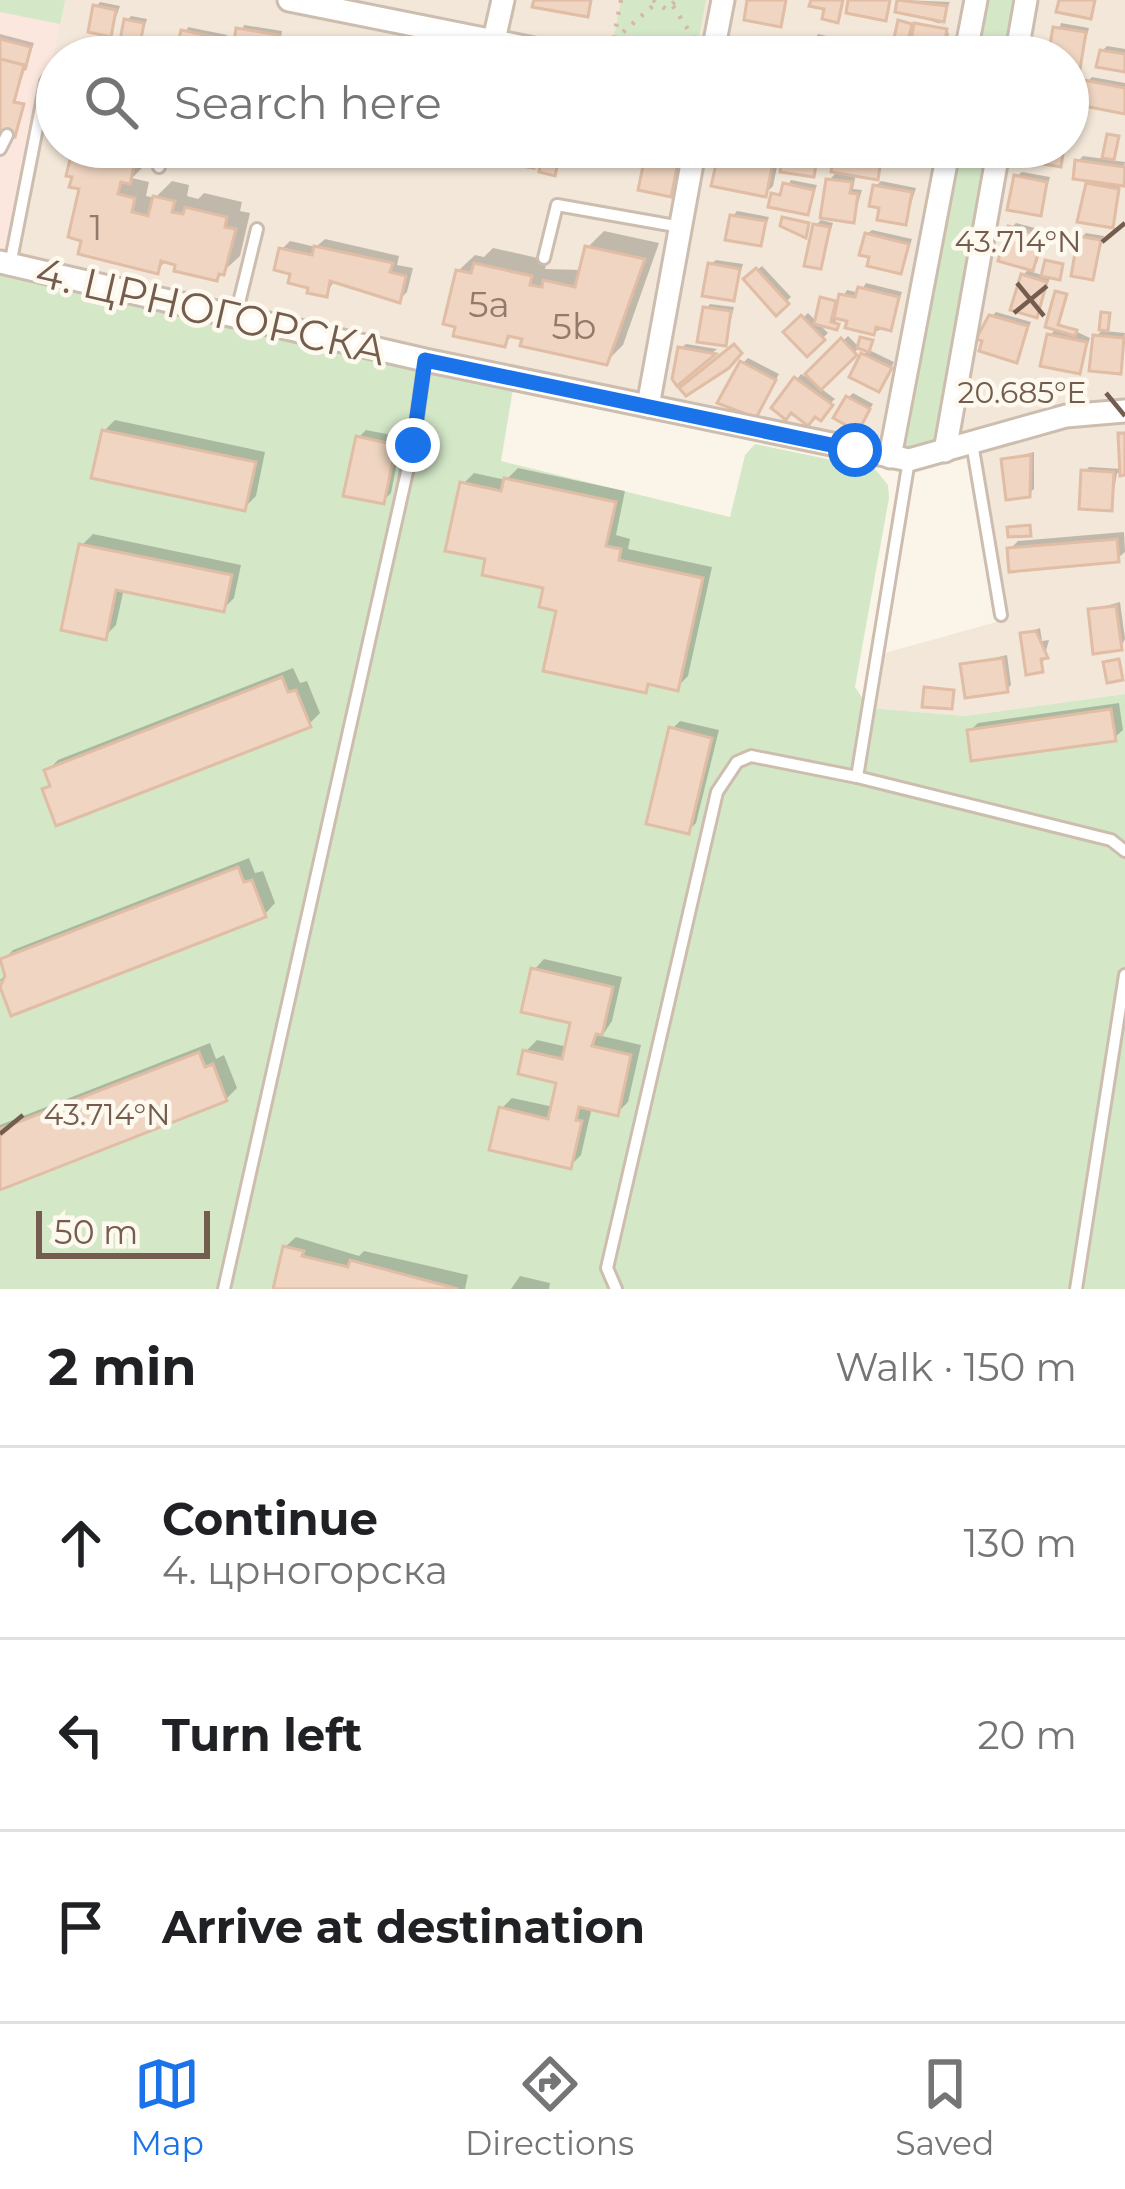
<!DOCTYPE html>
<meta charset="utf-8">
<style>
:root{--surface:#fff;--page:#f2f2f2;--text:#202124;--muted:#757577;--line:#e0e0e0;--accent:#1a73e8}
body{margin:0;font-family:Montserrat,sans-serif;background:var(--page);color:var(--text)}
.scale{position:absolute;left:36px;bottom:30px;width:174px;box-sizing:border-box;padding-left:12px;border:6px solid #745d4e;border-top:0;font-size:33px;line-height:42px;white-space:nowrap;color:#745d4e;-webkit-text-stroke:9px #fef9ef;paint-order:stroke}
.stop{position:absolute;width:36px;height:36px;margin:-27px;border:9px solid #1a73e8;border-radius:50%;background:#fff}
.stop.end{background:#1a73e8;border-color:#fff;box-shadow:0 3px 12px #0008}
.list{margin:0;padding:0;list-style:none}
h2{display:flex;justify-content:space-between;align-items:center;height:156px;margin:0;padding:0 48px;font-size:51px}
h2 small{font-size:39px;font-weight:400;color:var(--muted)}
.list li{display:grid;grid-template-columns:78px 1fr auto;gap:36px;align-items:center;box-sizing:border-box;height:192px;padding:0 48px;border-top:3px solid var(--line)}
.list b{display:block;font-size:45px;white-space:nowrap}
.list p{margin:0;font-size:39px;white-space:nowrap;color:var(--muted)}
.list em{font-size:39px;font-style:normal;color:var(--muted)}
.icon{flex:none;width:66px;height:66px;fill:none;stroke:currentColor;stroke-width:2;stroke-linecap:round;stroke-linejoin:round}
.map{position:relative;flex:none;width:1125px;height:1289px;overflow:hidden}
.search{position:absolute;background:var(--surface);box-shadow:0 3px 9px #0004;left:36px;right:36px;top:36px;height:132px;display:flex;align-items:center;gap:30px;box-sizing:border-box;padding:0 42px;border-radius:66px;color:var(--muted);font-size:45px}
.sheet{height:732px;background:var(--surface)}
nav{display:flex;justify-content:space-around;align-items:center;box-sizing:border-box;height:168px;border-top:3px solid var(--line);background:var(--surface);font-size:33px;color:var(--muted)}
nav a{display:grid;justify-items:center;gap:6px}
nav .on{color:var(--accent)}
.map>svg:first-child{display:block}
.residential{fill:#f2e7d8;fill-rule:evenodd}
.commercial{fill:#fbe7de}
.green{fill:#d4e8c8}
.shadow{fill:#0003}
.building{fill:#efd5c2;stroke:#e0bda4;stroke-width:3}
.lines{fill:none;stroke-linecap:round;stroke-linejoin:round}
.service-casing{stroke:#cdbdaf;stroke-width:16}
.minor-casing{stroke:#cdbdaf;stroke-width:27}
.path{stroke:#d4b9a5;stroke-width:4.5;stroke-dasharray:3 9;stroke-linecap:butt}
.service{stroke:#fff;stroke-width:10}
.minor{stroke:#fff;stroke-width:21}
.route{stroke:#1a73e8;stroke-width:15}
.ticks{fill:none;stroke:#745d4e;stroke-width:4.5}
.labels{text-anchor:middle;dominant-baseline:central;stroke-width:9;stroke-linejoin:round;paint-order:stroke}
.number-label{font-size:36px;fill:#937b6b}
.street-label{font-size:42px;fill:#745d4e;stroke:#fef9ef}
.ticks-label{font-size:30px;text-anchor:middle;fill:#745d4e;stroke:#fef9ef;stroke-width:9;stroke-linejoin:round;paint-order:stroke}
</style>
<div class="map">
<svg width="1125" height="1289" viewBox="0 0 1125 1289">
<rect width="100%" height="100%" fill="#fbf5e9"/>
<path class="residential" d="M0,0H1125V694L965,716L869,708L878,655L1007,619L972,444L909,460L0,262ZM57,57H1068V147H57Z"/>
<polygon class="commercial" points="0,12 60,24 10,265 0,262"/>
<g class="green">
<polygon points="0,0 65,0 60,24 0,12"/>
<polygon points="621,0 706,0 695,57 611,53"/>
<polygon points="976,0 1026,0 1016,57 965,57"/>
<polygon points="949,147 999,147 945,451 890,457"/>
<polygon points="0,262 515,377 501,461 730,517 745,455 755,444 875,469 888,485 889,498 855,687 869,708 965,716 1125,694 1125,1289 0,1289"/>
</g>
<g class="shadow">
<polygon points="900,0 950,2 939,23 950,27 898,10"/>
<polygon points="100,2 120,6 110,34 96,7"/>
<polygon points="131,16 147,19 138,47 127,21"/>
<polygon points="903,20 912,23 902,49 912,51 917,26 949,33 944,57 802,57 818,34 880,48 879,55 888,46 895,48"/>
<polygon points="1061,23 1089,28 1079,66 1068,64 1068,57 1051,57"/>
<polygon points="244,25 282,31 278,57 235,57"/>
<polygon points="188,27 227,35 223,57 178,57"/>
<polygon points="0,34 34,43 14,101 24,103 16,132 0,130"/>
<polygon points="299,44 338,51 337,57 293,57"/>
<polygon points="352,45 391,50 390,57 347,57"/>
<polygon points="1107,46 1125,49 1125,69 1102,51"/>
<polygon points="1092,77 1125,83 1125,111 1087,82"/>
<polygon points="1068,80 1080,83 1069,119 1068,119"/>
<polygon points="1110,135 1119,135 1110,160 1125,162 1112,225 1089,185 1095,179 1078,161 1083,156 1105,159"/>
<polygon points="76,147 149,147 145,165 132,178 149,182 146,196 155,198 172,181 189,185 187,196 198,199 204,193 242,202 240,211 250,213 240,256 216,278 167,260 157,270 83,187"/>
<polygon points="650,147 684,147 670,193"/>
<polygon points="723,147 781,147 773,186 765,194"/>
<polygon points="838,147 885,149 876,176 856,173 853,189 862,190 853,220 829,180 839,170"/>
<polygon points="1022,172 1050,177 1040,213 1017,176"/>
<polygon points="791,180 817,185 807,212 773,195 784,191"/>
<polygon points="881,181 916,188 905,222 876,186"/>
<polygon points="737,211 769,217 760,243 733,216"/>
<polygon points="821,220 833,223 820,266 816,225"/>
<polygon points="1016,223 1046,231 1037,263 1029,271 1045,276 1049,260 1063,263 1061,275 1051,275 1036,314 1023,275 1031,267 1011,228"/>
<polygon points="872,230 912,239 901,271 867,234"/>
<polygon points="604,231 659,243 623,345 606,362 514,334 504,344 458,271 475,255 484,257 493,248 547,260 545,269 582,270 588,247"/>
<polygon points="1086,233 1104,236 1092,277 1081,238"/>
<polygon points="325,239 399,256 397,265 413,268 407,292 399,300 335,280 326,294 312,286 294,272 282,249 290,241 316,247"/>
<polygon points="716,260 743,264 733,298 711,264"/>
<polygon points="762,266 791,297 776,311 747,279"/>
<polygon points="866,283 902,292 890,327 873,332 832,314 838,325 817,322 824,297 841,301 847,290 860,293"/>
<polygon points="1058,293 1066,293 1058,323 1090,338 1079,370 1050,335 1057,328"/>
<polygon points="710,304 734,307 725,343 706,309"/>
<polygon points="996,312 1031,322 1016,359 991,317"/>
<polygon points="1110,312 1104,331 1125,333 1119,370 1096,336 1102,331 1104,313"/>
<polygon points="808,313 828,333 807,353 788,332"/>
<polygon points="848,336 860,348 864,337 872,339 869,350 894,362 883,384 864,354 869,349 861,346 819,387 835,399 808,423 792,410 775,408 801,374 806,377"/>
<polygon points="686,344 717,349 678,382 681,348"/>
<polygon points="748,358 779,374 760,409 743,363"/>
<polygon points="853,393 873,404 862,423 848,398"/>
<polygon points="115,420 265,452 256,496 245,507 104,431"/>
<polygon points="366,430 402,437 391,493 383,501 358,438"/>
<polygon points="1125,430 1125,472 1117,473 1111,508 1084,472 1089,467 1122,469"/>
<polygon points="1034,452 1034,489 1028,494 1004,460"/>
<polygon points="518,468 625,491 616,535 630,539 628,549 712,567 688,676 677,687 653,682 645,690 560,608 547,586 489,557 463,484 474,473 506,480"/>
<polygon points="1124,532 1125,552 1117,559 1010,549 1018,541"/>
<polygon points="93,534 241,565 234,598 223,609 124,588 116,625 105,636 82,545"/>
<polygon points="1120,602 1125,639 1121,647 1091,610"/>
<polygon points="1040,628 1042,641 1049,640 1041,669 1023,634"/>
<polygon points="1007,655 1011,685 1006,690 963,665"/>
<polygon points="293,668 300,683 307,681 320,713 309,724 45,790 52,783 47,771 58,760"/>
<polygon points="1119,703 1123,730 1114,738 970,731 978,723"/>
<polygon points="680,721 719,730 696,823 688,831 672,729"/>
<polygon points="249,858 255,873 263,871 275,903 265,914 13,1012 0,980 7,973 2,961 13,950"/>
<polygon points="544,959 622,977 612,1021 602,1036 641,1045 628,1102 617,1113 592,1107 581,1155 570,1166 501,1109 512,1098 554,1107 560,1081 526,1051 537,1040 568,1047 574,1021 534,970"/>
<polygon points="210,1043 216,1059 224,1055 237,1088 226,1099 0,1187 0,1125"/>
<polygon points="296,1237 359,1256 364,1251 468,1275 465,1289 276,1289 285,1247"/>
<polygon points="520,1276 550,1283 549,1289 511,1289"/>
</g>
<g class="building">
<polygon points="534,0 591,0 588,17 532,7"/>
<polygon points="747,0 786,0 781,27 744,20"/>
<polygon points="811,0 843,0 838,23 822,19 824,9 809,6"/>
<polygon points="848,0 890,0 886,21 846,13"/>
<polygon points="897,0 947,6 944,22 895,12"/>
<polygon points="1059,0 1095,0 1091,19 1056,12"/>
<polygon points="93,5 116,10 111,37 88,32"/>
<polygon points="124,19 144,23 139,50 119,46"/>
<polygon points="898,20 912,24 906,50 892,47"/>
<polygon points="914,23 947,29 942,57 908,57"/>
<polygon points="1053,27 1086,32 1080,69 1068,67 1068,57 1048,57"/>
<polygon points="236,28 279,35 275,57 232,57"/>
<polygon points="181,30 224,39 220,57 175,57"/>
<polygon points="0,39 31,47 25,70 24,65 0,59"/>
<polygon points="807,41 873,55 873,57 804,57"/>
<polygon points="291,47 335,55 334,57 289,57"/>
<polygon points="345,48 387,54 387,57 344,57"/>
<polygon points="1100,50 1125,54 1125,72 1096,67"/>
<polygon points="0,59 24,65 14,102 24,104 15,137 0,133"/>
<polygon points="1084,80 1125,88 1125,114 1079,105"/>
<polygon points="1068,85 1077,88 1070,122 1068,122"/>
<polygon points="1107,134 1119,136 1114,160 1102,158"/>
<polygon points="73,147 138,147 130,184 121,182 118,194 135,198 132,212 148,216 153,196 175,201 172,212 183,214 185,207 227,217 225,227 236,229 224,275 219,274 217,281 174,271 175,265 161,261 158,274 78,254 81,241 68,237 79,189 69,187 72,177 66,176"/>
<polygon points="435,147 486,147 484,157"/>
<polygon points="647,147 681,147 671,197 638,190"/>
<polygon points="720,147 776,147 766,197 711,186"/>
<polygon points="784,147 819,147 814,177 780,172"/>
<polygon points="835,147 882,153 878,180 831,172"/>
<polygon points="1015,147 1064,147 1061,167 1013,159"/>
<polygon points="518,151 536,154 534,168 515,165"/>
<polygon points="543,154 559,157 555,176 539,172"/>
<polygon points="1075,160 1125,167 1124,186 1073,179"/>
<polygon points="1014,175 1047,182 1041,216 1007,210"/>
<polygon points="826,179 852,182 850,193 858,194 854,223 820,218"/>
<polygon points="783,183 814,190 808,215 768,207 771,193 780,195"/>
<polygon points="1086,183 1119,189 1113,228 1077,222"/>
<polygon points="873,185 912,192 906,225 877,220 879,208 869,206"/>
<polygon points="730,215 766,221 761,246 725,240"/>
<polygon points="782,217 809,223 806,238 780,226"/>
<polygon points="813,224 830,227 821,269 804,266"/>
<polygon points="1008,226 1043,236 1033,271 998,261"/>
<polygon points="865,233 909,244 901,274 867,266 869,257 859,255"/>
<polygon points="1078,236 1101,240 1093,280 1071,276"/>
<polygon points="314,246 393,263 390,272 406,276 400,303 330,281 327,297 307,293 308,288 288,283 290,274 274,270 279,248 312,255"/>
<polygon points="585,246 645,259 607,365 520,346 522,339 508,336 505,347 453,336 455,327 443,324 456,270 471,273 474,263 532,276 530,285 542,287 543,280 575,287"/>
<polygon points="1045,260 1063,264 1060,280 1041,276"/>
<polygon points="708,263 740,269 734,301 702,296"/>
<polygon points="756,268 789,304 776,316 743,279"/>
<polygon points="1021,274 1047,282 1037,318 1010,310"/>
<polygon points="858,287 899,297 891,331 876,327 874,335 845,328 847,321 834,318 839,294 855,297"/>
<polygon points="1055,291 1067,294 1058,325 1077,330 1075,336 1045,327"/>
<polygon points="820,297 836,301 831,322 839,324 837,330 814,324"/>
<polygon points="703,307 731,311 726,346 697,342"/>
<polygon points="1101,312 1110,313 1108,331 1099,330"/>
<polygon points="801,315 825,340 807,357 783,332"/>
<polygon points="989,315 1028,326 1017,363 979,351 982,341 976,339"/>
<polygon points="1047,334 1087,342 1080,374 1040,366"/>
<polygon points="1093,335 1124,338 1121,374 1089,371"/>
<polygon points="860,337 873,340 869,352 857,348"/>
<polygon points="841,338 857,355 821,390 805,374"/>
<polygon points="734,344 742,353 729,368 686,396 679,388"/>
<polygon points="678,347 716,354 677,386 672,379"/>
<polygon points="861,353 892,368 879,392 849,377"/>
<polygon points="740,361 776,380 756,418 717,403"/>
<polygon points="794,377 833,405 821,421 815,417 808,426 791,413 786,420 771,408"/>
<polygon points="846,396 870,409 858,432 833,418"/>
<polygon points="102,430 256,462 245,511 91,478"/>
<polygon points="1118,433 1125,433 1125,475 1120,476"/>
<polygon points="356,436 396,445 384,504 343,496"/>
<polygon points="1031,455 1030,497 1006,500 1001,459"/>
<polygon points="1081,470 1114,472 1112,511 1079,509"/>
<polygon points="504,478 616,502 606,546 621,549 619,560 703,578 678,691 648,684 646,693 543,671 556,611 539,607 543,588 482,575 485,559 445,551 460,482 501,491"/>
<polygon points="1030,525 1031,536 1008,537 1007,527"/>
<polygon points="1117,539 1119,562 1009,572 1007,548"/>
<polygon points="79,544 232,575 224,612 116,590 106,640 61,630"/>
<polygon points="1116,606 1122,650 1093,654 1088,609"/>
<polygon points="1036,631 1048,658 1041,659 1043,672 1026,675 1020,633"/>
<polygon points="1003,658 1008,692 965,698 960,664"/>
<polygon points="1119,659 1123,680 1107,683 1103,662"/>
<polygon points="282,677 288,692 296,690 311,727 56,826 42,789 50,786 44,770"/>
<polygon points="924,687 954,690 952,709 922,707"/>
<polygon points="1111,709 1116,741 971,761 967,730"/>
<polygon points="669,727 712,738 689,834 646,824"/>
<polygon points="238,867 244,882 252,880 266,917 11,1016 0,987 5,976 0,959"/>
<polygon points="531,968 613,987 602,1035 596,1034 592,1046 631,1055 618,1116 579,1107 576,1120 582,1121 571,1169 489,1150 499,1107 548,1119 556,1083 518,1074 523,1050 562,1059 570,1023 521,1012"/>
<polygon points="199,1052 205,1067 213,1064 227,1101 0,1190 0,1129"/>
<polygon points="283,1246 304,1251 302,1256 348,1267 350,1260 458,1289 273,1289"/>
</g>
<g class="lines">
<g class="service-casing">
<g id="service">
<polyline points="0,149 7,135"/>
<polyline points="159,167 162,147"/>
<polyline points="544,258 557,205 681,227"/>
<polyline points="10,265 46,82 57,68"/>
<polyline points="236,315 257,229"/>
<polyline points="972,443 1001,615"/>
<polyline points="857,777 1111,840 1125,851"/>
<polyline points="224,1289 413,445 425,360"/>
<polyline points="616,1289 607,1268 717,792 737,762 751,756 857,777 909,460"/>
<polyline points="1076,1289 1125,975"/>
</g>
</g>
<g class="minor-casing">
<g id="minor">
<polyline points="289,0 574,57"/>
<polyline points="494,40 503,0"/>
<polyline points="712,57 723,0"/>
<polyline points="965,57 976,0"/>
<polyline points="1016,57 1026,0"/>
<polyline points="0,262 425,360 909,460 1066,416 1125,411"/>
<polyline points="648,406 695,147"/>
<polyline points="945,451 999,147"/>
<polyline points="890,457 949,147"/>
</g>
</g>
<g class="path">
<polyline points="621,0 611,53 630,57"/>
<polyline points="653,0 666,9 677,0"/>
<polyline points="673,6 693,37"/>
<polyline points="614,40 655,4"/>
</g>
<use href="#service" class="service"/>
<use href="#minor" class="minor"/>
</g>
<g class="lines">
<polyline class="route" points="413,445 425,360 855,450"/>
</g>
<path class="ticks" d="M1102,242L1125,223M1017,283L1044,316M1014,313L1047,286M1106,393L1125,416M0,1134L23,1115"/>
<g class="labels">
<g class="number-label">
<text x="96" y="227">1</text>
<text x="489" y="304">5a</text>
<text x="574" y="326">5b</text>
</g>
<g class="street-label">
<text transform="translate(211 311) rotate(13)">4. ЦРНОГОРСКА</text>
</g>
</g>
<g class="ticks-label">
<text x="1018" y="252">43.714°N</text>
<text x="1022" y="403">20.685°E</text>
<text x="107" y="1125">43.714°N</text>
</g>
</svg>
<div class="scale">50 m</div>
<div class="stop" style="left:855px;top:450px"></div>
<div class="stop end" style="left:413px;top:445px"></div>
<div class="search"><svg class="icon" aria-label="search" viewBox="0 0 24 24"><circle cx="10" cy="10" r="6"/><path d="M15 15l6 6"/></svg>Search here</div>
</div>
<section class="sheet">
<h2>2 min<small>Walk · 150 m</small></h2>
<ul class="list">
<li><svg class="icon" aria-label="ahead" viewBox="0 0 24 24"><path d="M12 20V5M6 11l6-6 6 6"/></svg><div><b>Continue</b><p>4. црногорска</p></div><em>130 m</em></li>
<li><svg class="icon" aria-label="left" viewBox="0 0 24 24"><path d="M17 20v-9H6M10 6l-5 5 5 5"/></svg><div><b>Turn left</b></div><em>20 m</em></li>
<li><svg class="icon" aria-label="arrive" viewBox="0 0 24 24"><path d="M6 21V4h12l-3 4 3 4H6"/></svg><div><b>Arrive at destination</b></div></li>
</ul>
</section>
<nav>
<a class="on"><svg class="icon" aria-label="map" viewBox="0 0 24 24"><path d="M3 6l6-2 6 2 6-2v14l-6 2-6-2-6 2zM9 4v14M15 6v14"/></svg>Map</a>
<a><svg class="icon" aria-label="directions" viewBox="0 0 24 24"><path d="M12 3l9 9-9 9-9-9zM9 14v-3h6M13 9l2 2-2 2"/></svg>Directions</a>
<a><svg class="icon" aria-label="saved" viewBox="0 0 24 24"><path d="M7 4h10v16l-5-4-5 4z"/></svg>Saved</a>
</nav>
